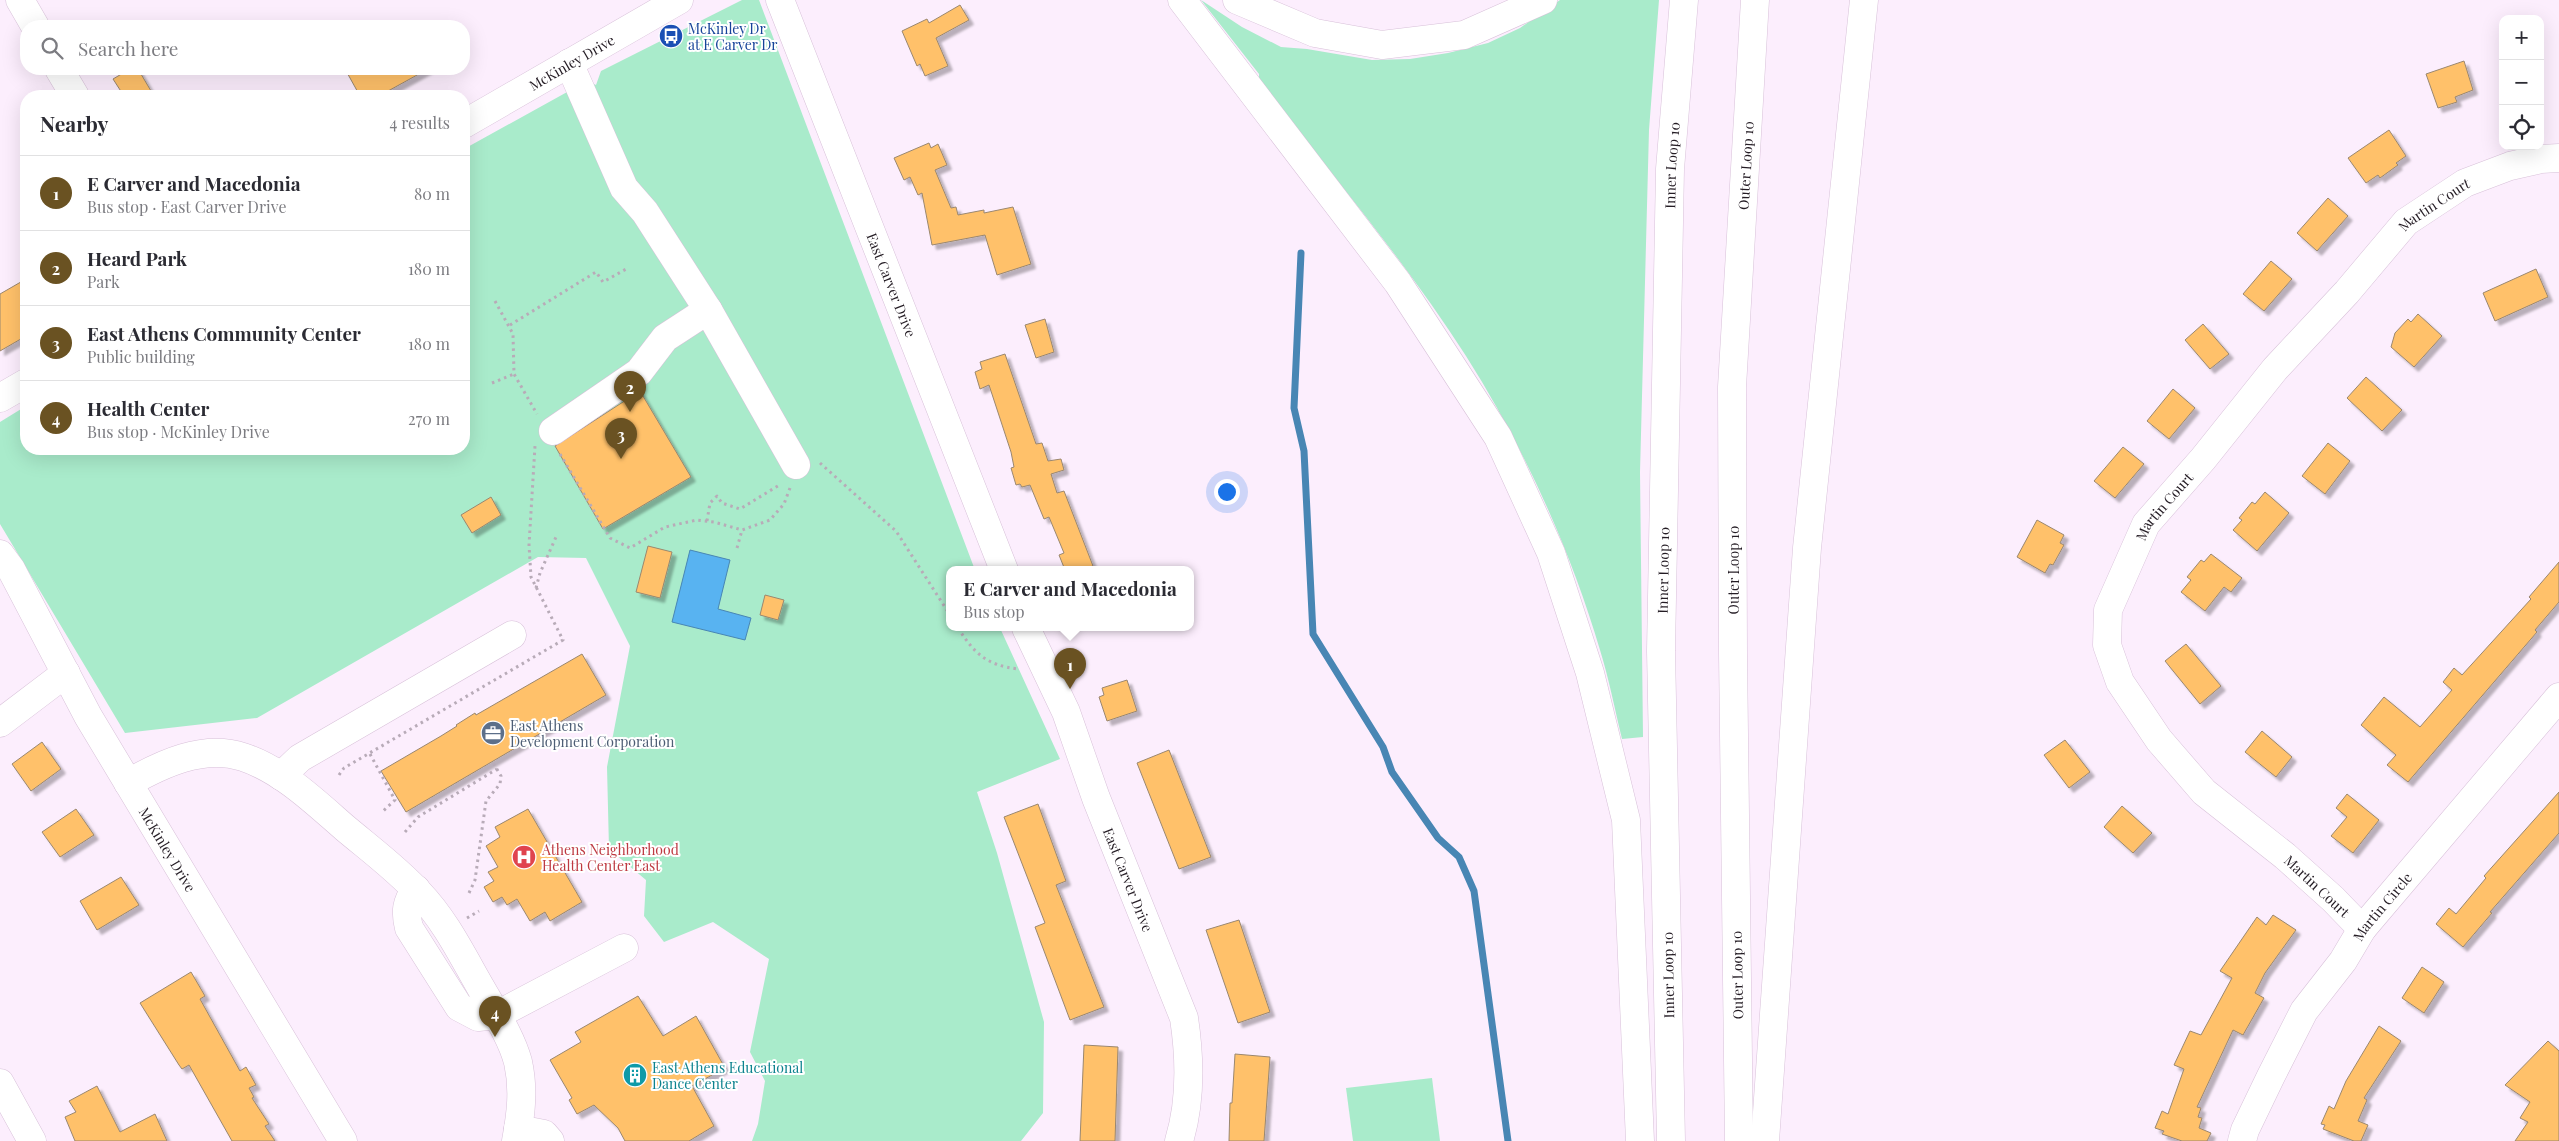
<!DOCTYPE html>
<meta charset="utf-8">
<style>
:root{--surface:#fff;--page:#f7f7f7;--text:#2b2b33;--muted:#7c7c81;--line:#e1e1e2;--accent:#6a5222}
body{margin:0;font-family:"Playfair Display",serif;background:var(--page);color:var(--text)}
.controls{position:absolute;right:15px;top:15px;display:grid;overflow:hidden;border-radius:10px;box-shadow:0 5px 20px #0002}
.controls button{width:45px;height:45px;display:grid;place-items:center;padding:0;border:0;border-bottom:1px solid var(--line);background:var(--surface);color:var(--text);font:25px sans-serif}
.you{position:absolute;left:1226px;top:491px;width:18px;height:18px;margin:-12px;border:4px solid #fff;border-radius:50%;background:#1a73e8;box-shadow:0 0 0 8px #1a73e833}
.badge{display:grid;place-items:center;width:32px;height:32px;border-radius:50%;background:var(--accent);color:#fff;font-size:16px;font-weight:700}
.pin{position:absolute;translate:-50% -41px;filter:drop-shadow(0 1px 2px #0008)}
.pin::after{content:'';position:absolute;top:26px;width:18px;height:15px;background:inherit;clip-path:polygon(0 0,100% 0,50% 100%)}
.popup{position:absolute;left:946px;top:566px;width:248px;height:65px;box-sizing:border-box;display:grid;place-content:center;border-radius:10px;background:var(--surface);filter:drop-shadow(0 1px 4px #0005);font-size:16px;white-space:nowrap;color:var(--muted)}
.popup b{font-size:19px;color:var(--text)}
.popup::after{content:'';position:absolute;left:50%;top:100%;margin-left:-10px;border:10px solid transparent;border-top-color:var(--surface)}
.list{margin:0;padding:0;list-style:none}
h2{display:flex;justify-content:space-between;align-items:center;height:65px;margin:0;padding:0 20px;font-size:21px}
h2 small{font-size:16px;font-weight:400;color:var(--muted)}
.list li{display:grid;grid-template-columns:32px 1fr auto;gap:15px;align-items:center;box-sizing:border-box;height:75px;padding:0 20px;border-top:1px solid var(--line)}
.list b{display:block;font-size:19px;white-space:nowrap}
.list p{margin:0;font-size:16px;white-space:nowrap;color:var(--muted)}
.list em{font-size:16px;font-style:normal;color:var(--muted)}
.icon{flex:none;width:28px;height:28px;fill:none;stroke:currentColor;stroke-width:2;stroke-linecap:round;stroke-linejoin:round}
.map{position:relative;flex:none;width:2559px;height:1141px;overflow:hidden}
.search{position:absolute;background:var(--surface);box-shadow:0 5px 20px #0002;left:20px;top:20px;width:450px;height:55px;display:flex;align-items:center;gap:12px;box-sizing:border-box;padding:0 18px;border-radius:20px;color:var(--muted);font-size:19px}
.panel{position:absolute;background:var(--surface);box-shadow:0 5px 20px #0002;left:20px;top:90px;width:450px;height:365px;border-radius:20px}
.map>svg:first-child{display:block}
.green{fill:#a9ebcb}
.water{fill:#58b3f1;stroke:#4886b4}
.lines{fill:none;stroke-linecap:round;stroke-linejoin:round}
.stream{stroke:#4886b4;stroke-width:7}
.building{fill:#ffc16b;stroke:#9a876f;filter:url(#shadow)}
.minor-casing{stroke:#d8c1d9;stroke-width:29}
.highway-casing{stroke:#d8c1d9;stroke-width:29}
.path{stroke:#b8abb8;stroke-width:3;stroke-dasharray:2.5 4;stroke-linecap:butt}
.minor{stroke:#fff;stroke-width:28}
.highway{stroke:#fff;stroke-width:28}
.labels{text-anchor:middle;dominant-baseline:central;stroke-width:4;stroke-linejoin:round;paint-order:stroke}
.transit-label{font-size:14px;fill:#164399;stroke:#fff;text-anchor:start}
.street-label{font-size:14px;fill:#241c24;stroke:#fff}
.service-label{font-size:14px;fill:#4e5e75;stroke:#fff;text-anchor:start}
.health-label{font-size:14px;fill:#be3a42;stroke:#fff;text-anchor:start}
.culture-label{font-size:14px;fill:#0d838f;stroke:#fff;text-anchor:start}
</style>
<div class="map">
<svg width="2559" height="1141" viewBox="0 0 2559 1141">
<defs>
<filter id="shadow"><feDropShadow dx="4.5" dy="4.5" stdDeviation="1" flood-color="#0004"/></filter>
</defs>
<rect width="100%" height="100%" fill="#fceefd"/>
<g class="green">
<polygon points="742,0 759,0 975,570 950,570 950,628 1000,628 1060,759 977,792 997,853 1044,1022 1043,1113 1021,1141 752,1141 758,1124 765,1081 750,1052 769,959 713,922 664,942 644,916 646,880 609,849 607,767 630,646 586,558 538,557 257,718 125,733 0,524 0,422 26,406 26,449 464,449 464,149 587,81 596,85 601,71"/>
<path d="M1201,0L1242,27L1281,47L1307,49L1372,60L1410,59L1448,53L1488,43L1520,28L1560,0H1659L1649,130L1640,472L1643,737L1622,739C1615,710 1609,679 1600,650C1570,548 1523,446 1466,356C1404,259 1329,172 1259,81V74Z"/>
<polygon points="1432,1078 1440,1141 1353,1141 1346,1088"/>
</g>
<polygon class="water" points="690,550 730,560 718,609 751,618 745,640 672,622"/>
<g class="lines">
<polyline class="stream" points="1301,253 1294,408 1304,451 1313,634 1383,747 1392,772 1438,838 1459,857 1474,891 1508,1141"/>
</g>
<g class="building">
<polygon points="960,5 969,20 936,38 948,66 925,76 920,64 917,66 902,31 927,19 929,23"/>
<polygon points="2464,61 2473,90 2455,97 2457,102 2438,108 2426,74"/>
<polygon points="130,69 138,69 154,96 124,96 113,79"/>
<polygon points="345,69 428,69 379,96 360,96"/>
<polygon points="2389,130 2406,156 2396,163 2398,165 2380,178 2378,175 2366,183 2348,158"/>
<polygon points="929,143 931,148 938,144 947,165 935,170 951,208 956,207 958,215 984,210 984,213 1013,207 1031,264 997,275 985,235 932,245 922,193 918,195 910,177 904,180 894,158"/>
<polygon points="2328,198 2348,216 2317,251 2297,233"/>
<polygon points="2271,261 2292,279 2264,311 2243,294"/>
<polygon points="2536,269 2548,297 2495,321 2483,293"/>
<polygon points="26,279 26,336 0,351 0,294"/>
<polygon points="2418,314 2442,336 2414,367 2391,347 2395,333 2408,319 2411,322"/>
<polygon points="1045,319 1054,352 1036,358 1025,325"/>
<polygon points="2203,324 2229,354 2210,369 2185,340"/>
<polygon points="1005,354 1036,444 1042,443 1048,461 1061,459 1064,470 1051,474 1057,493 1064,491 1093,566 1080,570 1065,570 1059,555 1064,553 1049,517 1044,519 1030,485 1022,487 1020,484 1016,485 1011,468 1014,467 1011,452 989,385 980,389 975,372 982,369 980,362"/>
<polygon points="2366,377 2402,410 2382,431 2347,398"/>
<polygon points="2173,389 2195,408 2169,439 2147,421"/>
<polygon points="640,391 691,477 603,529 555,446"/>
<polygon points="2328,443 2350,461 2325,494 2302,476"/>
<polygon points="2123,447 2144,464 2115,498 2094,481"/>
<polygon points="2265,492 2289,513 2257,551 2233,530 2242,520 2239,518 2252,502 2255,504"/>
<polygon points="491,497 501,515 472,533 461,515"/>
<polygon points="2037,520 2064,535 2060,543 2064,545 2053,565 2050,564 2045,573 2017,557"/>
<polygon points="648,546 672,552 660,598 636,592"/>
<polygon points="2211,554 2242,578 2231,592 2224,587 2205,611 2181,592 2191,580 2187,577 2201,560 2204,562"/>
<polygon points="2559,562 2559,602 2535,630 2537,632 2408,782 2387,765 2396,755 2361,725 2384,697 2420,727 2452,690 2443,682 2454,668 2462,675 2531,599 2529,597"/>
<polygon points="765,595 784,600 778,620 760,615"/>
<polygon points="2186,644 2221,686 2200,704 2165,661"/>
<polygon points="582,654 606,695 406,812 381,771 441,736 457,726 456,725 475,713 476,715"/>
<polygon points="1127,680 1137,711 1107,721 1099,697 1104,695 1102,688"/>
<polygon points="2262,731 2292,757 2276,777 2245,752"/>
<polygon points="2065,740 2090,772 2069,788 2044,755"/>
<polygon points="42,742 61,769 31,791 12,764"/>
<polygon points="1169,750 1211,857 1179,869 1137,763"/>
<polygon points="2559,792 2559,833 2490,912 2492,913 2463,947 2436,924 2449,908 2456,914 2486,878 2484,876"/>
<polygon points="2347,794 2379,820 2353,853 2331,836 2347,817 2336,808"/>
<polygon points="1038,804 1066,881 1056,885 1104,1007 1070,1020 1035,927 1045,923 1004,817"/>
<polygon points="2122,806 2152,833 2133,853 2104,827"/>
<polygon points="76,809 94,835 60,857 42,832"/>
<polygon points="528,809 582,902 550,921 545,912 530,921 517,899 507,905 502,897 493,902 484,887 494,881 488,872 498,867 486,846 500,837 495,827"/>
<polygon points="121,877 139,905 97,930 80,901"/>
<polygon points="2273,915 2296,930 2265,973 2255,993 2264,998 2243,1035 2233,1030 2197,1107 2201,1108 2198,1117 2202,1118 2199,1128 2211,1133 2207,1141 2182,1141 2162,1134 2164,1131 2155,1128 2162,1111 2168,1114 2184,1069 2174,1065 2190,1031 2201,1035 2232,978 2220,971 2257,917 2266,925"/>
<polygon points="1239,920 1270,1012 1238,1023 1206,930"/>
<polygon points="2422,967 2444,982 2424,1013 2402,998"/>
<polygon points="191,972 205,996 200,999 240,1071 246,1067 256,1085 249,1088 254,1097 252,1098 269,1124 265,1126 275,1141 232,1141 189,1065 182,1069 179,1065 140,1003"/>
<polygon points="638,996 663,1036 696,1016 725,1068 692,1086 714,1126 689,1141 625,1141 618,1128 594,1105 577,1114 569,1100 572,1098 550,1060 581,1042 575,1032"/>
<polygon points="2379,1026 2401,1041 2364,1098 2367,1100 2358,1121 2368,1125 2361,1141 2354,1141 2323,1129 2325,1125 2321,1124 2329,1106 2334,1109 2346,1081"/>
<polygon points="2548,1041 2559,1051 2559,1141 2515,1141 2528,1122 2520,1118 2530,1102 2505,1085"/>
<polygon points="1084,1045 1118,1047 1115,1141 1080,1141"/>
<polygon points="1235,1054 1270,1057 1264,1141 1229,1141 1230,1103 1232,1103"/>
<polygon points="97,1086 120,1132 155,1114 167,1141 75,1141 65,1117 76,1112 69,1101"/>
</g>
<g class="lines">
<g class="minor-casing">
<g id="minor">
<polyline points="20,0 35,26"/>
<path id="s1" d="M780,0L1004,570"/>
<polyline points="569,63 624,188 645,212 708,310 796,465"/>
<polyline points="59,69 75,96"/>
<path id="s2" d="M464,124L679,0"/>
<polyline points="0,398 26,383"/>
<polyline points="553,431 639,372 665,338 708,310"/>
<path id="s3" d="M0,554L11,569L88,716L343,1141"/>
<path id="s4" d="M1026,628L1066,712L1096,798L1184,1018C1190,1058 1191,1102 1179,1141"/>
<polyline points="0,723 66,673"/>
<polyline points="281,776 300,758 512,635"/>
<path d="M128,783C162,764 203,744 243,757C282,770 314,801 345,828C370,849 397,869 419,893C445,920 462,955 481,988C494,1011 511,1036 518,1062C524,1089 521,1114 516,1141"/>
<path d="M416,889C406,902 405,912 409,928L459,1007L478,1017L497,1015L624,948"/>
<path id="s5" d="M2362,929L2333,899L2285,856L2204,792L2159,740L2120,682L2107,645L2108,610L2146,524L2203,459L2275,369L2347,292L2406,222L2465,183L2510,166L2541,159L2559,158"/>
<polyline points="0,1083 32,1141"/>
<polyline points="518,1129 544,1134 550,1141"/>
<path id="s6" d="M2242,1141L2245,1130L2271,1076L2304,1011L2343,961L2362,929L2559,697"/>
</g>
</g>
<g class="highway-casing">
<g id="highway">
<polyline points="1182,0 1398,283 1498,437 1551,553 1590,673 1626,820 1640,1141"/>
<polyline points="1237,0 1315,33 1382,45 1464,35 1543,0"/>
<path id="s7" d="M1671,1141L1661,651L1670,169L1684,0"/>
<path id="s8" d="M1739,1141L1733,653L1732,387L1755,0"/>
<polyline points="1765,1141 1807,548 1864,0"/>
</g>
</g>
<g class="path">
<polyline points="495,301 513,334 514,374 537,414"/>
<polyline points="510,325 596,272 603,282 628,268"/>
<polyline points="492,383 514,374"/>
<polyline points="560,454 610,538 630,548 665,527 697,520 714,522 742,530 770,520 784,504 790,488"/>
<polyline points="820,463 896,531 950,615"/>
<polyline points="707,521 710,503 717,496 722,503 740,509 781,484"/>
<polyline points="737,548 742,530"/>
<polyline points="536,588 540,573 556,537"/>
<path d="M958,628C975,654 986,665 1018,669"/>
<polyline points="370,754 395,800 382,812"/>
<polyline points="339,775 344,768 563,640 531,577 529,545 535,446"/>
<polyline points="405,832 418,817 497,769"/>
<polyline points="469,893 475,880 486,801 500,784 501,776 492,761"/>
<polyline points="467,918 479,911"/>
</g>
<use href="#minor" class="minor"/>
<use href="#highway" class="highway"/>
</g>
<defs>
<g id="bus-disc" transform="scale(1.25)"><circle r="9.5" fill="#1a4fb4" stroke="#fff"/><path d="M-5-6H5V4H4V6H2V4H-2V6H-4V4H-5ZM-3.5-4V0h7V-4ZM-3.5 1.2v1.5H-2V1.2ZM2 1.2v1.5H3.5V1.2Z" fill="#fff"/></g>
<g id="office-disc" transform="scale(1.25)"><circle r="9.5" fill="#5c6f8a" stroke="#fff"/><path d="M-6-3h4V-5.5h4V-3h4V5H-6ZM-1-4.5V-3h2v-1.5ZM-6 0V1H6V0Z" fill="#fff"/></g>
<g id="hospital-disc" transform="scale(1.25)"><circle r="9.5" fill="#e0444e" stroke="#fff"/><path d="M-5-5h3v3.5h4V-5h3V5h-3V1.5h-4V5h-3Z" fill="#fff"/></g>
<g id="building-disc" transform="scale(1.25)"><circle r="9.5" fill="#0f9aa8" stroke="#fff"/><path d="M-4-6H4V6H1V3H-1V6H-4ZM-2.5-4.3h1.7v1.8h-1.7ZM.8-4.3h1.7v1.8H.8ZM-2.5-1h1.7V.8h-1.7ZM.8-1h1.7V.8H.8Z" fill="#fff"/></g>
</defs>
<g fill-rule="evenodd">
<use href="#bus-disc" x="671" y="36"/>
<use href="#office-disc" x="493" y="733"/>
<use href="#hospital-disc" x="524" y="857"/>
<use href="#building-disc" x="635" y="1075"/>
</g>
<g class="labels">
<g class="transit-label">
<text x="688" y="28">McKinley Dr<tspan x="688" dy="16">at E Carver Dr</tspan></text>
</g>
<g class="street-label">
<text stroke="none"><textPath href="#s2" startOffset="124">McKinley Drive</textPath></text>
<text stroke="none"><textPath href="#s7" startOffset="976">Inner Loop 10</textPath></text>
<text stroke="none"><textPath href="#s8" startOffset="976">Outer Loop 10</textPath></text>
<text stroke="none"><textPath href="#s5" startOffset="948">Martin Court</textPath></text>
<text stroke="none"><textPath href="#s1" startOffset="306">East Carver Drive</textPath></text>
<text stroke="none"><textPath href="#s5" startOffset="541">Martin Court</textPath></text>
<text stroke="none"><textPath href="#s7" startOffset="571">Inner Loop 10</textPath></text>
<text transform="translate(1733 570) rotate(-90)">Outer Loop 10</text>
<text stroke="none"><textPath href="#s3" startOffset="340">McKinley Drive</textPath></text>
<text stroke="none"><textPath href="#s4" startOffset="272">East Carver Drive</textPath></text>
<text transform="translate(2317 886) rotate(43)">Martin Court</text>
<text stroke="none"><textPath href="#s6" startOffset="275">Martin Circle</textPath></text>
<text transform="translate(1668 975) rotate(-91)">Inner Loop 10</text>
<text transform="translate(1737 975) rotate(-91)">Outer Loop 10</text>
</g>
<g class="service-label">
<text x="510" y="725">East Athens<tspan x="510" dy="16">Development Corporation</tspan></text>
</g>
<g class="health-label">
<text x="542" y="849">Athens Neighborhood<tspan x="542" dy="16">Health Center East</tspan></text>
</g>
<g class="culture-label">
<text x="652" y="1067">East Athens Educational<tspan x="652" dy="16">Dance Center</tspan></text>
</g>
</g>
</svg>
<div class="controls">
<button>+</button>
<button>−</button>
<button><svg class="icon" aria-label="locate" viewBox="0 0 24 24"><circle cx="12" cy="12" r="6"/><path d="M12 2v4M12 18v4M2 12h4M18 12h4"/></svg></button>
</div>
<div class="you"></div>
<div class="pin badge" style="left:1070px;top:689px">1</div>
<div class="popup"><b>E Carver and Macedonia</b>Bus stop</div>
<div class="pin badge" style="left:630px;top:412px">2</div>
<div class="pin badge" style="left:621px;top:459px">3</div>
<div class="pin badge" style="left:495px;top:1037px">4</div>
<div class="search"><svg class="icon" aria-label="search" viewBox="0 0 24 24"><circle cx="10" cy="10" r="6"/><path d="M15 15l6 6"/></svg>Search here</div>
<section class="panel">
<h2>Nearby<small>4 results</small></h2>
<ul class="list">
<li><span class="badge">1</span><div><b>E Carver and Macedonia</b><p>Bus stop · East Carver Drive</p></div><em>80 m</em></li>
<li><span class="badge">2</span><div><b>Heard Park</b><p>Park</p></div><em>180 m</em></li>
<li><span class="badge">3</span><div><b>East Athens Community Center</b><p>Public building</p></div><em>180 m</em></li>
<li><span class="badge">4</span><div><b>Health Center</b><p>Bus stop · McKinley Drive</p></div><em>270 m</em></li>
</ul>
</section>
</div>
